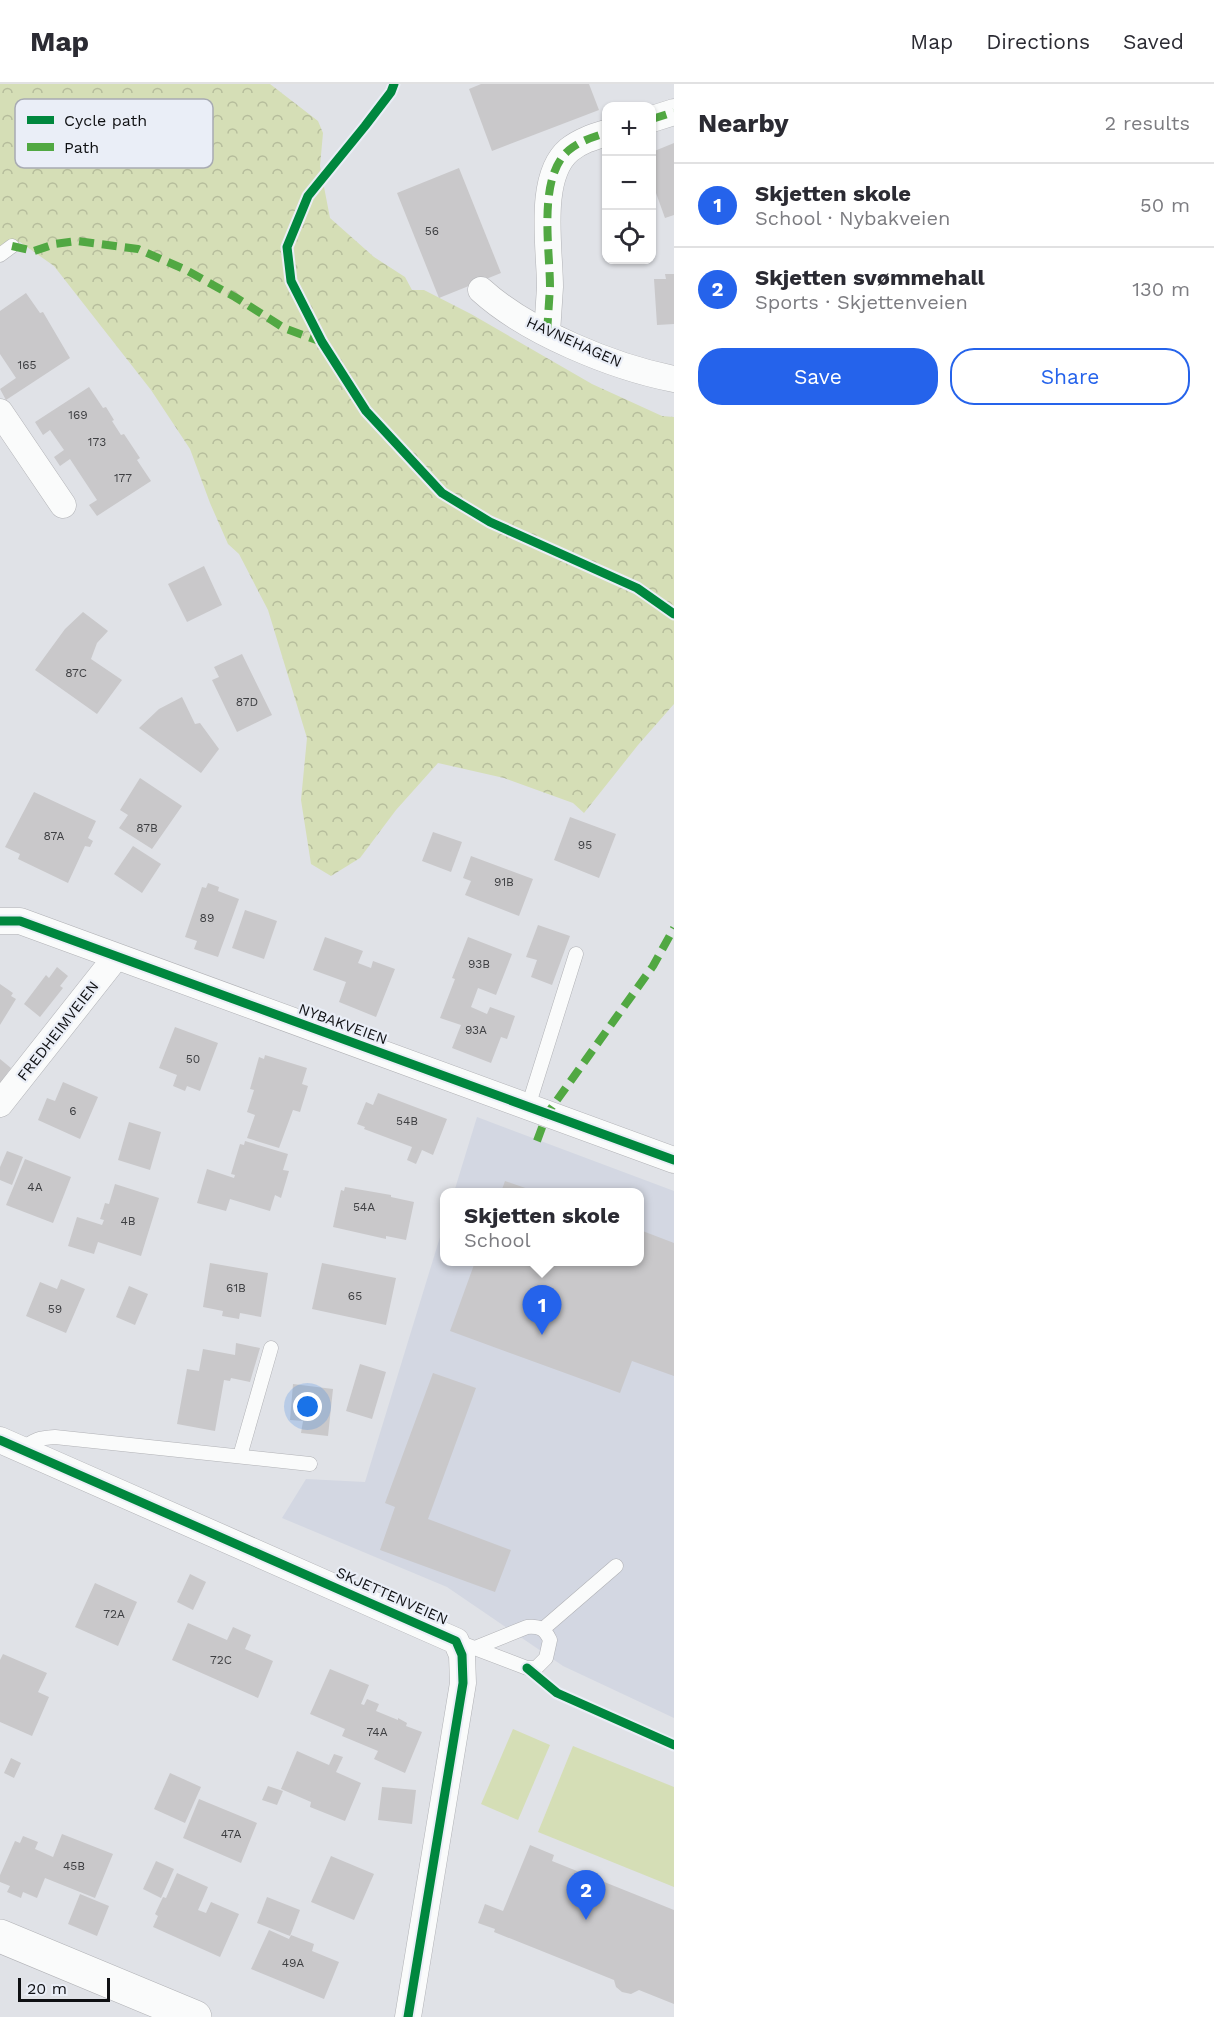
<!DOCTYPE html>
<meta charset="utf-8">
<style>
:root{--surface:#fff;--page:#f2f2f3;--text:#2b2b33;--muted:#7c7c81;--line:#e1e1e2;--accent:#2563eb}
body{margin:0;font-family:"Work Sans",sans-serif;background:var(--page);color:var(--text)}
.controls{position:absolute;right:18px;top:18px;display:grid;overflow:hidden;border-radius:12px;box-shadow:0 2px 4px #0004}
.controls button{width:54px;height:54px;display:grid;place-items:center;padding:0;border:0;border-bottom:2px solid var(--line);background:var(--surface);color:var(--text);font:30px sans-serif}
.scale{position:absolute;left:18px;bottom:15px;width:92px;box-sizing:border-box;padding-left:6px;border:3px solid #0f1013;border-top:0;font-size:16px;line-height:21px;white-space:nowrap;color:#0f1013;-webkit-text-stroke:4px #eaeef7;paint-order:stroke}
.you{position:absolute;left:308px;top:1323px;width:21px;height:21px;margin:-15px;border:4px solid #fff;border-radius:50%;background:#1a73e8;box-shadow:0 0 0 9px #1a73e833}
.badge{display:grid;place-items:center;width:39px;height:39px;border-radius:50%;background:var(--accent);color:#fff;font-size:20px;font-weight:700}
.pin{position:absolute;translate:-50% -50px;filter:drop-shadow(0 2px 3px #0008)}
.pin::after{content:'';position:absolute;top:32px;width:21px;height:18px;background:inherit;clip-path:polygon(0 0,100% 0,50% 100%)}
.popup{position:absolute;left:440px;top:1104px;width:204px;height:78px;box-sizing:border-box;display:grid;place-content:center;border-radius:12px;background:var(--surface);filter:drop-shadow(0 2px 4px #0005);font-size:20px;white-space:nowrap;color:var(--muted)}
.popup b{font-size:22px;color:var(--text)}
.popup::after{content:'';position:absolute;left:50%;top:100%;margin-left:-12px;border:12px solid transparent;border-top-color:var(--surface)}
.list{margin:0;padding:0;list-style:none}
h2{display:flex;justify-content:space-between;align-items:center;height:78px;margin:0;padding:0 24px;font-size:26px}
h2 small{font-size:20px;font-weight:400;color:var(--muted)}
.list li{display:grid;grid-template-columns:39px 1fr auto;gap:18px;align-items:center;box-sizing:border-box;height:84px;padding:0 24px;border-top:2px solid var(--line)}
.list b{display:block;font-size:22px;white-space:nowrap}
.list p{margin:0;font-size:20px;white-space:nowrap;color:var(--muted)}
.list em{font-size:20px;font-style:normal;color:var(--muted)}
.actions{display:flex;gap:12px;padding:18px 24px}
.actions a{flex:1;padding:14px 0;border:2px solid var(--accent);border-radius:24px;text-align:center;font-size:21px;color:var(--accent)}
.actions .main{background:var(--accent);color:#fff}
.icon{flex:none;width:33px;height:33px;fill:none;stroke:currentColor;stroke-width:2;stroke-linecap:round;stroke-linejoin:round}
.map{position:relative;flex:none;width:674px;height:1933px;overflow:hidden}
header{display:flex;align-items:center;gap:36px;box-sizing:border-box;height:84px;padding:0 30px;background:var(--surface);border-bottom:2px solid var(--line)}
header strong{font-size:28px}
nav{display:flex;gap:33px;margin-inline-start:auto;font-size:21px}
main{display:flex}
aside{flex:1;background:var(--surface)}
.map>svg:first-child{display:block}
.built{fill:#d3d7e2}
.forest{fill:url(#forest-crowns)}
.garden{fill:#d5deb6}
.building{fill:#c9c8ca}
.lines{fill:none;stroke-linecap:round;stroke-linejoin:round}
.lane-casing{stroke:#b1b2b6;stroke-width:15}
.street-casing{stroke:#b1b2b6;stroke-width:27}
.secondary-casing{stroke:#b1b2b6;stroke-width:34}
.lane{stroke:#fafbfb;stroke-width:14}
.street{stroke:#fafbfb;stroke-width:26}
.secondary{stroke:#fafbfb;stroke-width:33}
.quiet{stroke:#51a842;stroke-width:8;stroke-dasharray:15 8;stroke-linecap:butt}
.cycleway-casing{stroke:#eaeef7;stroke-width:13}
.cycleway{stroke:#00873e;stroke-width:9}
.labels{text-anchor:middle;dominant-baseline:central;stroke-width:4.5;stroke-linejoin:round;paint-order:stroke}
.number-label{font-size:12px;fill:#3e3f42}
.street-label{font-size:15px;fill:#0f1013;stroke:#eaeef7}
.key{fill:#eaeef7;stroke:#a8abb3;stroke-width:1.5}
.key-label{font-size:16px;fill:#0f1013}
</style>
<header>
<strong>Map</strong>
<nav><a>Map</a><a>Directions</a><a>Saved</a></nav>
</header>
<main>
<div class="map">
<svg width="674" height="1933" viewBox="0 0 674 1933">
<defs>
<pattern id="forest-crowns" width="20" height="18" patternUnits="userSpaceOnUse" patternTransform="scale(1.5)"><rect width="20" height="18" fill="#d5deb6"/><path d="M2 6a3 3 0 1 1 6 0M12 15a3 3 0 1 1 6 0" fill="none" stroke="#b6bd9c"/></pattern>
</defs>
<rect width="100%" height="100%" fill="#e0e2e7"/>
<polygon class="built" points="477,1033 674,1107 674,1634 563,1582 447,1503 282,1434 306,1395 365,1398 444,1140 444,1178 640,1178 640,1108 454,1108"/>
<polygon class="forest" points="0,0 270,0 318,37 323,49 320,82 330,134 374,173 405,193 412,206 424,206 471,230 592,300 662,332 674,333 674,620 638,661 584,729 573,719 504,694 438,679 396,726 360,774 331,792 311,780 301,716 307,654 268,526 239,470 228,460 210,419 190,365 151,306 54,182 20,158 0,167"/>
<g class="garden">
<polygon points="513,1645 550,1661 518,1736 481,1720"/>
<polygon points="573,1662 674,1703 674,1803 538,1748"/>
</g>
<g class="building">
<polygon points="481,0 589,0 599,26 492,67 469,5"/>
<polygon points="674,59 674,131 665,134 652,98 652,68"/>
<polygon points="459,84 501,189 439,214 397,109"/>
<polygon points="665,190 674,190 674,240 657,241 654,195 666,195"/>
<polygon points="26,209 40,229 43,228 70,274 6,316 0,305 16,294 0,270 0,227"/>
<polygon points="89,303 103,324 106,323 114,336 112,337 121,351 124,350 140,374 137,376 151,397 97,432 89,421 97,416 70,375 60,382 54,373 64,366 50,346 43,351 35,338"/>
<polygon points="204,482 222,521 187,538 168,500"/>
<polygon points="83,528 108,547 97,559 91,575 122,596 97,630 35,586 65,545"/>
<polygon points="242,570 272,631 237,648 212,596 219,593 214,583"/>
<polygon points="182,613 195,640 200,639 219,665 201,689 139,644 159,625"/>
<polygon points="140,694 182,722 152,765 119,744 128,731 120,726"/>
<polygon points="34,708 96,737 88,754 93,757 90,763 85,762 68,799 18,775 20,770 5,763"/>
<polygon points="570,733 616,750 599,794 554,776"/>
<polygon points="433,748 462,758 451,788 422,777"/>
<polygon points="133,762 161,780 142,809 114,790"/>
<polygon points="471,772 533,795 519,832 465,811 471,797 463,794"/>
<polygon points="208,799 219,803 218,807 239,815 218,873 194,865 197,857 185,853 202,803 206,804"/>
<polygon points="245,826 277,837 264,875 232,864"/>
<polygon points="538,841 570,852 552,901 531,893 537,876 526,873"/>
<polygon points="325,853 363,867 358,879 371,884 373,877 395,885 376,933 339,918 346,898 313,886"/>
<polygon points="468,853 512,870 496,911 478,904 471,923 487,930 490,923 515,932 507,955 501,953 491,979 452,964 461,941 440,934 455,895 452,894"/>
<polygon points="57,883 68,892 60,902 63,904 40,933 24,920 46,891 49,894"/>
<polygon points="0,900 13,909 11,912 16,915 0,941"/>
<polygon points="175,943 218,959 200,1007 187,1002 185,1007 173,1002 177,991 159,984"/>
<polygon points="265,971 307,984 302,1000 308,1002 300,1028 293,1026 279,1064 247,1054 255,1031 247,1028 254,1006 250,1005 259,973 264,975"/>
<polygon points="0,975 11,984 0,999"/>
<polygon points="63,998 98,1013 80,1055 38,1036 47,1014 55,1017"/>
<polygon points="378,1009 447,1035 433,1071 422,1066 416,1080 407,1076 412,1063 364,1045 365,1043 357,1040 366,1018 373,1021"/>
<polygon points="129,1038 161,1048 150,1086 118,1076"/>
<polygon points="245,1057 288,1070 283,1086 289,1087 281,1114 275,1111 270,1127 230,1115 226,1127 197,1119 207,1085 234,1094 235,1091 231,1090 240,1060 244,1061"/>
<polygon points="7,1067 23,1073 12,1101 0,1096 0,1083"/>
<polygon points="25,1075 71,1093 53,1139 6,1121"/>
<polygon points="505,1097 537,1108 501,1108"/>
<polygon points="115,1100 159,1114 141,1172 98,1158 94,1170 68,1162 77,1133 102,1141 104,1136 100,1135 105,1119 109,1120"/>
<polygon points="345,1103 391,1111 391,1113 414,1118 406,1156 386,1152 386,1155 333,1143 341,1106 344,1107"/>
<polygon points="640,1146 674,1159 674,1292 632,1277 620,1309 450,1247 475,1178 640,1178"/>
<polygon points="210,1179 268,1189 261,1233 240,1229 239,1235 222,1232 223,1227 203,1223"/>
<polygon points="322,1179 396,1194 386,1241 312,1225"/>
<polygon points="61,1195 85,1205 66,1249 26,1232 40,1198 57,1205"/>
<polygon points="129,1202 148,1210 135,1241 116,1233"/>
<polygon points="236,1259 260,1264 250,1298 231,1294 230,1297 224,1296 215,1347 177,1340 187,1285 199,1287 203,1265 235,1271"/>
<polygon points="360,1280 386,1288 372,1335 346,1327"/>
<polygon points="433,1289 476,1304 428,1435 511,1466 495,1508 380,1466 395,1423 385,1419"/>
<polygon points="293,1300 333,1305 328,1352 301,1349 303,1337 290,1336"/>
<polygon points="190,1490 206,1498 193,1526 177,1518"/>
<polygon points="95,1499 137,1518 118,1562 75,1543"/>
<polygon points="188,1539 227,1556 233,1543 251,1551 245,1565 273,1577 258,1614 172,1576"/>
<polygon points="3,1570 47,1589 38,1608 49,1613 32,1652 0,1638 0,1576"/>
<polygon points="330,1585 369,1601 361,1620 364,1621 367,1615 379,1620 376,1627 398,1636 398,1634 407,1639 406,1642 422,1648 405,1689 374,1675 378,1667 342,1652 345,1645 310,1630"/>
<polygon points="297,1667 329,1681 334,1670 343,1673 336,1688 361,1699 345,1737 310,1723 311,1718 281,1705"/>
<polygon points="11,1674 21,1679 14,1694 4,1689"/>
<polygon points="170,1689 201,1703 185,1739 154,1725"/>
<polygon points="268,1702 283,1707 277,1721 262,1716"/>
<polygon points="382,1703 416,1706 412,1740 378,1736"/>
<polygon points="199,1715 257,1739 241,1779 183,1754"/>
<polygon points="62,1750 113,1770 95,1814 45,1794 37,1814 23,1808 21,1814 7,1808 10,1802 0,1798 0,1791 15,1757 20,1759 23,1752 38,1758 35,1765 53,1773"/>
<polygon points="530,1761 554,1771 552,1777 674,1826 674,1920 639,1906 631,1910 622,1908 616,1903 614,1896 494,1848 495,1845 478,1839 485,1820 503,1827"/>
<polygon points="331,1772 374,1790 354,1836 311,1818"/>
<polygon points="156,1777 174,1785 161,1814 143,1805"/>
<polygon points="177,1789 208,1803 198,1826 206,1829 211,1818 239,1830 220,1873 153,1843 158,1832 155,1830 163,1813 166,1814"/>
<polygon points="80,1810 109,1822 97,1852 68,1840"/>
<polygon points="267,1813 300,1826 290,1852 257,1839"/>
<polygon points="269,1846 289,1855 291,1851 314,1860 312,1867 339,1878 324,1915 251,1885"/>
</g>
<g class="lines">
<g class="lane-casing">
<g id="lane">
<polyline points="0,171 12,162"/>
<polyline points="528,1023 576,870"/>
<path d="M22,1366C33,1355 40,1354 55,1353L310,1380"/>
<polyline points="240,1372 271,1264"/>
<polyline points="543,1545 616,1482"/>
<path d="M456,1557L527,1584H536L546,1574L550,1556C545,1545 540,1542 527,1543L475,1564"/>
</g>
</g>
<g class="street-casing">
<g id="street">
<polyline points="652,35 674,28"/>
<path d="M481,206C527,248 613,283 674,295"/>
<path d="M547,249C548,234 549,218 550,203C550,165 537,93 569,66C580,57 593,53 606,49"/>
<polyline points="0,328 63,421"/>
<polyline points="0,837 20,837 674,1076"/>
<polyline points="0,1020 116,873"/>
<polyline points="0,1356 456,1557 462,1571 463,1599 408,1933"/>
</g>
</g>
<g class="secondary-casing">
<polyline id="secondary" points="0,1852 195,1933"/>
</g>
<use href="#lane" class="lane"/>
<use href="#street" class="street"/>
<use href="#secondary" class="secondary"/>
<g class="quiet">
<polyline points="652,35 674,28"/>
<polyline points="12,162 34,167 55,160 77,157 138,165 184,185 235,213 284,244 322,258"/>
<path d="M547,249C548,234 549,218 550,203C550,165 537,93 569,66C580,57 593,53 606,49"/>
<polyline points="537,1057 547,1030 653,882 674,844"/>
</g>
<g class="cycleway-casing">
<g id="cycleway">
<polyline points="394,0 391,8 365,42 308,112 287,163 291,197 322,258 366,327 442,409 490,438 637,504 674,530"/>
<polyline points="0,837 20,837 674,1076"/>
<polyline points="0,1356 456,1557 462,1571 463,1599 408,1933"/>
<polyline points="527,1584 557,1609 674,1661"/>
</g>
</g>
<use href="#cycleway" class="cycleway"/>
</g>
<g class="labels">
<g class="number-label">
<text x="432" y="147">56</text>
<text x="27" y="281">165</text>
<text x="78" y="331">169</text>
<text x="97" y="358">173</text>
<text x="123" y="394">177</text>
<text x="76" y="589">87C</text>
<text x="247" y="618">87D</text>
<text x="147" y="744">87B</text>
<text x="54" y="752">87A</text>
<text x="585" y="761">95</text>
<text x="504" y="798">91B</text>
<text x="207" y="834">89</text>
<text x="479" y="880">93B</text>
<text x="476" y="946">93A</text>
<text x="193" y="975">50</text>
<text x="73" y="1027">6</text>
<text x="407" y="1037">54B</text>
<text x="35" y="1103">4A</text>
<text x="364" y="1123">54A</text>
<text x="128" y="1137">4B</text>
<text x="236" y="1204">61B</text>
<text x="355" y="1212">65</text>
<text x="55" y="1225">59</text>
<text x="114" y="1530">72A</text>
<text x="221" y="1576">72C</text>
<text x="377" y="1648">74A</text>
<text x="231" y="1750">47A</text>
<text x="74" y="1782">45B</text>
<text x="293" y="1879">49A</text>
</g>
<g class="street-label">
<text transform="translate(574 258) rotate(24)">HAVNEHAGEN</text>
<text transform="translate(343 940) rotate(20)">NYBAKVEIEN</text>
<text transform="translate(58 947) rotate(-52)">FREDHEIMVEIEN</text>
<text transform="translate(392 1512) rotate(24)">SKJETTENVEIEN</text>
</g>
</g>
<rect x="15" y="15" width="198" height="69" rx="9" class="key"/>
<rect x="27" y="32" width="27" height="8" fill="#00873e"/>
<rect x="27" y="59" width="27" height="8" fill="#51a842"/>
<g class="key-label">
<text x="64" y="42">Cycle path</text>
<text x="64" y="69">Path</text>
</g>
</svg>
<div class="controls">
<button>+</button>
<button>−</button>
<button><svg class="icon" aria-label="locate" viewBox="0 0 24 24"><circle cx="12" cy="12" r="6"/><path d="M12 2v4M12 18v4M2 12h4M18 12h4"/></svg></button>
</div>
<div class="scale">20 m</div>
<div class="you"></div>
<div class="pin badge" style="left:542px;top:1251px">1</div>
<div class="popup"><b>Skjetten skole</b>School</div>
<div class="pin badge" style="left:586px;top:1836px">2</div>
</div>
<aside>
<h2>Nearby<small>2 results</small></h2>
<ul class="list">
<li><span class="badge">1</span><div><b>Skjetten skole</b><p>School · Nybakveien</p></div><em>50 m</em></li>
<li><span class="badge">2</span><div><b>Skjetten svømmehall</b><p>Sports · Skjettenveien</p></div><em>130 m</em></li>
</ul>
<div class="actions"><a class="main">Save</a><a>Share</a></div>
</aside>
</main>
